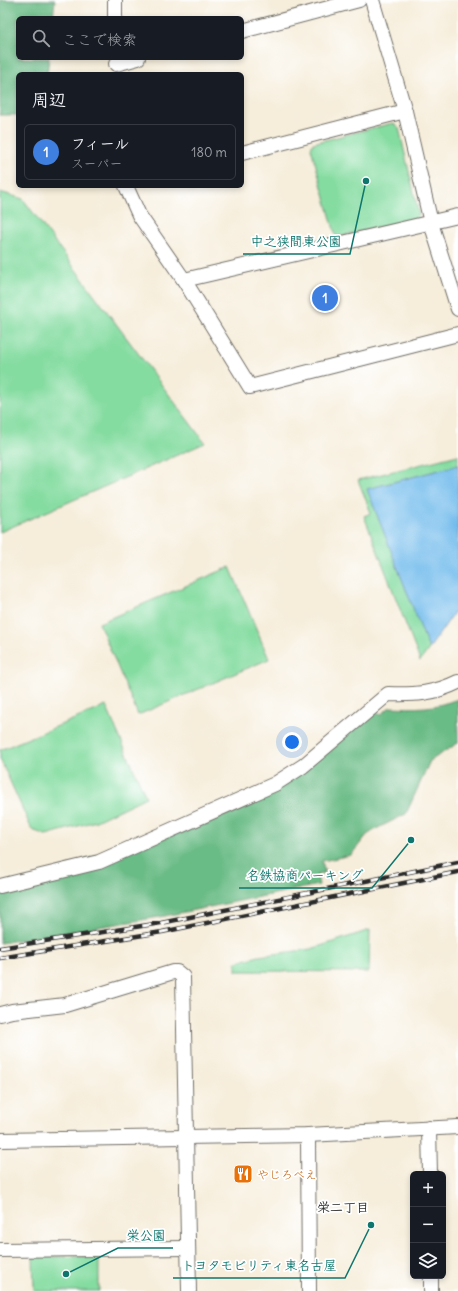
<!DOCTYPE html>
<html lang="ja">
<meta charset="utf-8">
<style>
:root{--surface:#171b24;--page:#20242c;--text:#f1f3f6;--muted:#9ea1a6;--line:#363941;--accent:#d1495b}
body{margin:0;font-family:Delius,"Klee One",sans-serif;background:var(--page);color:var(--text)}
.controls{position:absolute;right:12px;bottom:12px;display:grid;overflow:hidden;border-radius:6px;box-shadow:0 2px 6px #0003}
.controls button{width:36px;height:36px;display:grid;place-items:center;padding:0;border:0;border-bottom:1px solid var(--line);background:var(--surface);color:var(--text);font:20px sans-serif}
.you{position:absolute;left:292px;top:742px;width:14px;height:14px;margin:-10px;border:3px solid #fff;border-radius:50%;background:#1a73e8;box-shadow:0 0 0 6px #1a73e833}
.badge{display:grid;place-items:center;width:26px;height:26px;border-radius:50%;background:var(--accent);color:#fff;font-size:13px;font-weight:700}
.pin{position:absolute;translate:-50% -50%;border:2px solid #fff;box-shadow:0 1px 4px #0006}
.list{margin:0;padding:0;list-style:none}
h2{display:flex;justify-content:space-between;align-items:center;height:52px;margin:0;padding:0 16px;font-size:17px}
h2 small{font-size:13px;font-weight:400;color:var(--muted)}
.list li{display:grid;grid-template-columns:26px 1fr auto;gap:12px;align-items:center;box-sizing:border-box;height:56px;margin:0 8px 8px;padding:0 8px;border:1px solid var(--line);border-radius:6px}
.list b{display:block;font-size:15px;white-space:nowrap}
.list p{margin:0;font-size:13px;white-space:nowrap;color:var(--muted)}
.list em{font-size:13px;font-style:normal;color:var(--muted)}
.icon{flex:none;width:22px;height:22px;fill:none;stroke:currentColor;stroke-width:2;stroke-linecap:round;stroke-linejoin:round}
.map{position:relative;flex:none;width:458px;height:1291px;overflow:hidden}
.search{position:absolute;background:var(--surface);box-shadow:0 2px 6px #0003;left:16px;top:16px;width:228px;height:44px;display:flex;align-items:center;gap:10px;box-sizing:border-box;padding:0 14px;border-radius:6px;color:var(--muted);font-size:15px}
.panel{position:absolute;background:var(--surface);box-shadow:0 2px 6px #0003;left:16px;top:72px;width:228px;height:116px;border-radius:6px}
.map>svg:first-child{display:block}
.green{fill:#84dca0;stroke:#588466}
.forest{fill:#6bbc86;stroke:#4b7458}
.water{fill:#73bcec;stroke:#4f748c}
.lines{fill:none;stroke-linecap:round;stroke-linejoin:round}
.street-casing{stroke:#726f68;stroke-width:16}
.street{stroke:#fff;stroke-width:14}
.rail-casing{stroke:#2b2b2b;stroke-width:4.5}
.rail{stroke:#fff;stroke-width:3;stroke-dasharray:9;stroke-linecap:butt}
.labels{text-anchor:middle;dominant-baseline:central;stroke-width:3.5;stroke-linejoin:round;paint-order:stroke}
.food-label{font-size:12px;fill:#c56008;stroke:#fff;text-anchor:start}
.neighbourhood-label{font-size:13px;font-weight:bold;fill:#2b2b2b;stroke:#fff}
.leader{fill:none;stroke:#0f766e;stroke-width:1.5}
.callout-dot{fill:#0f766e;stroke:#fff;stroke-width:1.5}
.callout-label{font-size:13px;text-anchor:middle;font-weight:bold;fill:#0f766e;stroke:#fff;stroke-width:3.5;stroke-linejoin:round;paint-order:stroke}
</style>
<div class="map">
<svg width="458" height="1291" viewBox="0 0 458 1291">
<rect width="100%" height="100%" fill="#fff"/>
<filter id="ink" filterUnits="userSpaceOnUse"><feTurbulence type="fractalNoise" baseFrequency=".025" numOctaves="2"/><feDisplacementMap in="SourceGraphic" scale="8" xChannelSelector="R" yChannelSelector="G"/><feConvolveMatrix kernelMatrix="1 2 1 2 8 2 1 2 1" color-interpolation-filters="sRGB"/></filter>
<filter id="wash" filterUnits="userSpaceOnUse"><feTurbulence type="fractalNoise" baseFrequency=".012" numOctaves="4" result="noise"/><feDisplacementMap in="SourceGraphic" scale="16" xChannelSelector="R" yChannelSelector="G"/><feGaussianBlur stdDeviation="0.9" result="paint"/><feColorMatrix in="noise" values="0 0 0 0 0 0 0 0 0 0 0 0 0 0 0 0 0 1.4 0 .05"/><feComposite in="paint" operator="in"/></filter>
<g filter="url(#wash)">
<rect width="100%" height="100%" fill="#f6edda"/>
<g class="green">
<polygon points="393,123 399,128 419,215 414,220 336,237 311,148 313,143"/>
<polygon points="0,192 23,199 205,443 0,532"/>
<polygon points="458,455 458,465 368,489 429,649 420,661 364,516 371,513 358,480"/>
<polygon points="230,567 269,659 138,715 99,623"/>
<polygon points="106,706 146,797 96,821 46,835 32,830 0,759 0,750"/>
<polygon points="370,930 369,972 236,971 236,962 259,956 311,949"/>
<polygon points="99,1256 99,1291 34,1291 33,1257"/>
</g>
<g class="forest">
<polygon points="0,0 55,0 53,18 18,18 18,58 49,58 47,74 18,74 18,115 0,115"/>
<path d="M458,699V743L430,761L406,814L378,828L367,835L351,855L322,861L325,873L317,875L319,885L160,917L0,943V891L271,792L376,711L380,715L390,707C418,708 431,709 458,699Z"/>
</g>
<polygon class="water" points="458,465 458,607 429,649 367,489"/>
</g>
<g filter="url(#ink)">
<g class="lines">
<g class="street-casing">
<g id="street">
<polyline points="115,0 115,18"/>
<polyline points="372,0 405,111 431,223 458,309"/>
<polyline points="242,31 359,0"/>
<polyline points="116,64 138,58"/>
<polyline points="242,153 405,111"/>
<polyline points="126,186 139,215 184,280 250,387 458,334"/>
<polyline points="184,280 458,216"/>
<path d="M0,886L99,862L275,784L303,766L388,694C414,695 434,694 458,682"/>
<polyline points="0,1014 12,1011 65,1005 173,972 177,972 183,977 189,1291"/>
<polyline points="429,1128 430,1174"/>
<polyline points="308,1135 309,1291"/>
<polyline points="0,1140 308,1135 458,1127"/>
<polyline points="0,1250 188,1248"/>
<polyline points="431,1276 431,1291"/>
</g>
</g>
<use href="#street" class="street"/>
<g class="rail-casing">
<g id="rail">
<polyline points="0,948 161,923 458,862"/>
<polyline points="0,958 162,932 458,872"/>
</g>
</g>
<use href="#rail" class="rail"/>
</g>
</g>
<defs>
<g id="restaurant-square" transform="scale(1)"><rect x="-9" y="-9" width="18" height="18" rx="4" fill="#e8710a" stroke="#fff"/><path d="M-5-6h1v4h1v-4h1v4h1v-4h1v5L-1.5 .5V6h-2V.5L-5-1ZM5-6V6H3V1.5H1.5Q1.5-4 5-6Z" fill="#fff"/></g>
</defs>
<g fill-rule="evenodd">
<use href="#restaurant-square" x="243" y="1174"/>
</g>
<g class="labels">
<g class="food-label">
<text x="257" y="1174">やじろべえ</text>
</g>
<g class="neighbourhood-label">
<text x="343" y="1207">栄二丁目</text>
</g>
</g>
<path class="leader" d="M366 181L350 254H243M411 840L372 888H239M66 1274L118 1248H173M371 1225L345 1278H173"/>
<g class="callout-dot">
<circle cx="366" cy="181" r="4"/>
<circle cx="411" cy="840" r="4"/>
<circle cx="66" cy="1274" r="4"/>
<circle cx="371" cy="1225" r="4"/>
</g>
<g class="callout-label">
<text x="296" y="246">中之狭間東公園</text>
<text x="305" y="880">名鉄協商パーキング</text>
<text x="146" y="1240">栄公園</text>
<text x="259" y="1270">トヨタモビリティ東名古屋</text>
</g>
</svg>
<div class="controls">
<button>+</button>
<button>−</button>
<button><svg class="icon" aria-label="layers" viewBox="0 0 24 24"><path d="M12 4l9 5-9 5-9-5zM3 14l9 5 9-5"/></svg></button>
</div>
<div class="you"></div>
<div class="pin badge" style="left:325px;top:298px;background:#3f7fe0">1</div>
<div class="search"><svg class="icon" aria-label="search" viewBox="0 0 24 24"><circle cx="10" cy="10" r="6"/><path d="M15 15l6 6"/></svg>ここで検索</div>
<section class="panel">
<h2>周辺<small></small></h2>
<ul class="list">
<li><span class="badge" style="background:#3f7fe0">1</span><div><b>フィール</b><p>スーパー</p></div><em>180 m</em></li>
</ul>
</section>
</div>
